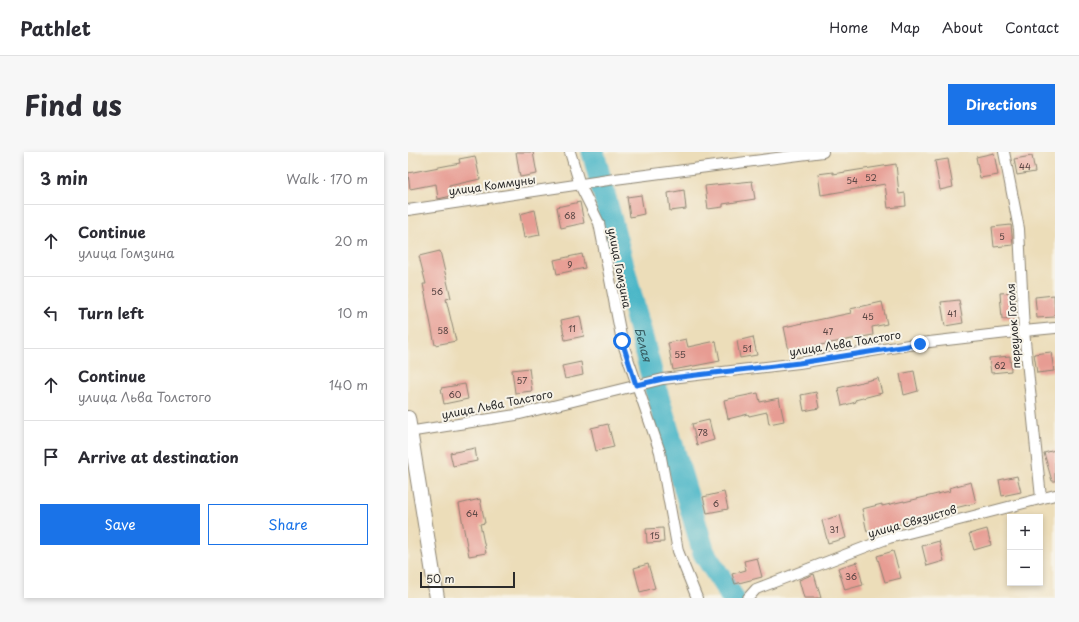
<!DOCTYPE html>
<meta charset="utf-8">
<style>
:root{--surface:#fff;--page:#f7f7f7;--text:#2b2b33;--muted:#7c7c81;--line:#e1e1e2;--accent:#1a73e8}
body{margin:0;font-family:"Playpen Sans",sans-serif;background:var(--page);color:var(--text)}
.controls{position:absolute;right:12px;bottom:12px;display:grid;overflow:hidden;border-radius:0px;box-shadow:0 2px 6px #0003}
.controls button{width:36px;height:36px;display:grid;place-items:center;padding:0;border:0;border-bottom:1px solid var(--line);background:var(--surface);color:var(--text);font:20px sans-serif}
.scale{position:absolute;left:12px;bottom:10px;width:95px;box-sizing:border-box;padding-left:4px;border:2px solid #2b2b2b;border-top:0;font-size:11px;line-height:14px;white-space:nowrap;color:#2b2b2b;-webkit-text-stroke:3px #f7f3e8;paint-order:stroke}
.stop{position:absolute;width:12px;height:12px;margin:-9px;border:3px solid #1a73e8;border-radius:50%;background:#fff}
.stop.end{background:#1a73e8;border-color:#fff;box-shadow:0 1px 4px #0008}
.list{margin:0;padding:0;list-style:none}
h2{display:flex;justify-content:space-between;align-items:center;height:52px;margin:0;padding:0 16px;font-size:17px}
h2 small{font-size:13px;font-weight:400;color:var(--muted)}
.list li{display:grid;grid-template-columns:26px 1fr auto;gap:12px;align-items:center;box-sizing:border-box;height:72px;padding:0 16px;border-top:1px solid var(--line)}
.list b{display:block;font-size:15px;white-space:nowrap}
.list p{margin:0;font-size:13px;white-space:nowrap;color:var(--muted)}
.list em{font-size:13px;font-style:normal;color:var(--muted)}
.actions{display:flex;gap:8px;padding:12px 16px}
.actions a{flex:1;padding:9px 0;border:1px solid var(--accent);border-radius:0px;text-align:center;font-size:14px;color:var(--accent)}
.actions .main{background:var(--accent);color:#fff}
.icon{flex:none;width:22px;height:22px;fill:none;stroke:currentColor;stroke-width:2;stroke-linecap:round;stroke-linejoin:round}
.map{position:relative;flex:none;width:647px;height:446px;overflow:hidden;border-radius:0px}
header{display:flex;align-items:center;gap:24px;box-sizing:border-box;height:56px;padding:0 20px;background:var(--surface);border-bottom:1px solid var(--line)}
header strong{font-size:19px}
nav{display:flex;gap:22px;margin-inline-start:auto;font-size:14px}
.intro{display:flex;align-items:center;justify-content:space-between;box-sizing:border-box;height:96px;padding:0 24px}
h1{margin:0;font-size:28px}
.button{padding:10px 18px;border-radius:0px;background:var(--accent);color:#fff;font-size:14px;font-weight:700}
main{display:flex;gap:24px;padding:0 24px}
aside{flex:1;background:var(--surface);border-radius:0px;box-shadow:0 2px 6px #0003}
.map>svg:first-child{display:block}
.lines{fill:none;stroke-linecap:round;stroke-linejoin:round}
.river{stroke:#4ab6c7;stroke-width:23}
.building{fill:#e79c93}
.street-casing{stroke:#8c8472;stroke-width:12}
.secondary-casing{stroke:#8c8472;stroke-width:16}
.street{stroke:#fff;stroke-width:10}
.secondary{stroke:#fff;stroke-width:14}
.route{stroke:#1a73e8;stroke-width:5}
.labels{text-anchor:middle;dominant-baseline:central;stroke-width:4;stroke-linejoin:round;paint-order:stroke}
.number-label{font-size:9px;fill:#5a4745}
.street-label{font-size:11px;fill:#2b2b2b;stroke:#f7f3e8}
.water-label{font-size:12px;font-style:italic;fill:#365c62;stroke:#f7f3e8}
</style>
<header>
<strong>Pathlet</strong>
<nav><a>Home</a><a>Map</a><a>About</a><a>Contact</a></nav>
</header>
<div class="intro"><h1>Find us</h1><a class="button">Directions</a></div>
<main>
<aside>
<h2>3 min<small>Walk · 170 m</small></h2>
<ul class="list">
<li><svg class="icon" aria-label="ahead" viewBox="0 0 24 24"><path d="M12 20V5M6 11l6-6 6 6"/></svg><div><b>Continue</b><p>улица Гомзина</p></div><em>20 m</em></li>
<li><svg class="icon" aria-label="left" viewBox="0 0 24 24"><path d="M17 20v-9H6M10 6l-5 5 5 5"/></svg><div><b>Turn left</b></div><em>10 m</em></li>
<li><svg class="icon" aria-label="ahead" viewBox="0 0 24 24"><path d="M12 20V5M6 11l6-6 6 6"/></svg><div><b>Continue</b><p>улица Льва Толстого</p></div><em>140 m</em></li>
<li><svg class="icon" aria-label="arrive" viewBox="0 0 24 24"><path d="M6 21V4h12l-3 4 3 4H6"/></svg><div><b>Arrive at destination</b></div></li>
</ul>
<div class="actions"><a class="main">Save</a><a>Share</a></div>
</aside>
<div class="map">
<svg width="647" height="446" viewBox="0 0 647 446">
<rect width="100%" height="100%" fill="#f7f3e8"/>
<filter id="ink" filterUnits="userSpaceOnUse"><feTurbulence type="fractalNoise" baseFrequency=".025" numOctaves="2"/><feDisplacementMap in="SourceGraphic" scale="8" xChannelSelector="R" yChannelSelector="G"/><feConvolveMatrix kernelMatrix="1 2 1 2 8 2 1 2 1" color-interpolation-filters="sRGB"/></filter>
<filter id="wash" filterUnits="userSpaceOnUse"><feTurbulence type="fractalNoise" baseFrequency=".012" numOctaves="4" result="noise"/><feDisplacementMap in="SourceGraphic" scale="16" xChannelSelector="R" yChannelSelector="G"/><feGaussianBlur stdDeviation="0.9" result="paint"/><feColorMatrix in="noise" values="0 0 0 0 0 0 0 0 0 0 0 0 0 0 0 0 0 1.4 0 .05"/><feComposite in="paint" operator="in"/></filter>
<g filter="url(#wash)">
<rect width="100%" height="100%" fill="#ecddb9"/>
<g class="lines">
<path class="river" id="s1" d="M185,0L247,235L296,401L325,446"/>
</g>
<g id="blocks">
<g class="building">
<polygon points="108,0 125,0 129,22 112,25"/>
<polygon points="586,1 590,23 572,26 568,5"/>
<polygon points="67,4 72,27 41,34 43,44 30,47 28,32 2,37 0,21 52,11 51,7"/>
<polygon points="624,4 627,20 609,23 606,7"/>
<polygon points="540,7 545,35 532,38 527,9"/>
<polygon points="488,12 491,42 497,41 498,54 480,56 477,32 413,43 410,22 425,20 425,22"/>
<polygon points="344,29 347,47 315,52 315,55 300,57 297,34"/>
<polygon points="276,38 278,57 262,59 260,41"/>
<polygon points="233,43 236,62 222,65 219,45"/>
<polygon points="172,50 176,71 153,76 149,55"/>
<polygon points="127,58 132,83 116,86 112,62"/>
<polygon points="603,73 605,93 586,95 584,75"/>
<polygon points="32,99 43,146 38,147 48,189 27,193 15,132 18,132 11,104"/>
<polygon points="174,102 177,116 149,122 146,108"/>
<polygon points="607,140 608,166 594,167 592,141"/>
<polygon points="646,143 647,165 629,166 627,145"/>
<polygon points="551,148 555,171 537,174 533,150"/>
<polygon points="474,150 479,172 464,175 465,183 381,199 376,175 443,161 442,157"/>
<polygon points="172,164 176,184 157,188 153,168"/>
<polygon points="345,185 349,203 332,206 329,189"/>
<polygon points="278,187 280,195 308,189 312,209 265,218 260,191"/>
<polygon points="643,200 646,219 629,221 626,202"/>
<polygon points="602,204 603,219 583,221 581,206"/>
<polygon points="173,210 175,223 157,227 154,214"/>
<polygon points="121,216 124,239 107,241 104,218"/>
<polygon points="506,219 510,239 496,243 492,222"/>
<polygon points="470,226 474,241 447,248 448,250 434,254 430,236"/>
<polygon points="57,232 60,247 36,252 33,236"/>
<polygon points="408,240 411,256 396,259 393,243"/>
<polygon points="350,241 352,250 371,246 376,269 361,272 359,260 341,264 340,262 320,267 316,248"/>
<polygon points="301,268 306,288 289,293 284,272"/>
<polygon points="200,272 206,295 188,299 183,276"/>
<polygon points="67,296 69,309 45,314 42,301"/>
<polygon points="647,298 647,329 644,329 636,301"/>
<polygon points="609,324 613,340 594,344 591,328"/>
<polygon points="563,330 568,351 530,360 530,363 459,380 454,357 474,352 474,354 496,349 496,350 542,339 541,336"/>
<polygon points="316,340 320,357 299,361 295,345"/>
<polygon points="72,347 77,371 72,372 78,401 61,404 51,352"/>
<polygon points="432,363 438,386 420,391 414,369"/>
<polygon points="255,376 256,390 239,391 238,377"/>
<polygon points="579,377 583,393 566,398 561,382"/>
<polygon points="531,389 536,409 519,414 514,394"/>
<polygon points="485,399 493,426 477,430 469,404"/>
<polygon points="349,406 354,425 327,432 324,422 338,418 336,409"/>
<polygon points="449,410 455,433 437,438 430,416"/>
<polygon points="240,412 247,436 232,440 226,416"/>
<polygon points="406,422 413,446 396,446 391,428"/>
</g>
</g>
</g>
<g filter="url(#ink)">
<use href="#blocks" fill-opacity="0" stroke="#8c8472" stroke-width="1"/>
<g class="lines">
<g class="street-casing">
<g id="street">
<polyline points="162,0 172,33 191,71 214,189 252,300 270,399 289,446"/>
<polyline points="596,0 611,77 616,179 633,346"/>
<polyline points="0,58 207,27 415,0"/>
<polyline points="0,280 108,263 255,227 391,211 513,191 616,179 647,176"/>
<polyline points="340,446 348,437 481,386 647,343"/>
</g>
</g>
<g class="secondary-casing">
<polyline id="secondary" points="0,266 29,446"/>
</g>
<use href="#street" class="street"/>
<use href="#secondary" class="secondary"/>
</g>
</g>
<g class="lines" filter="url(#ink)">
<polyline class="route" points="214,189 228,233 255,227 391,211 512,192"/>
</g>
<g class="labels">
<g class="number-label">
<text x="617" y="14">44</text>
<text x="463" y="25">52</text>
<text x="444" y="28">54</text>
<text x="162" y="63">68</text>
<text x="594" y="84">5</text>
<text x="162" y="112">9</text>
<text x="29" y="139">56</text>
<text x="544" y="161">41</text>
<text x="460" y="164">45</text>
<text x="164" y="176">11</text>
<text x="35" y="178">58</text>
<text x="420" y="179">47</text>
<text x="339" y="196">51</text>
<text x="272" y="202">55</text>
<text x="592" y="213">62</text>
<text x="114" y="228">57</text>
<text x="47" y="242">60</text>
<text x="295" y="280">78</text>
<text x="308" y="351">6</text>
<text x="64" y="361">64</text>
<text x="426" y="377">31</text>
<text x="247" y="383">15</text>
<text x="443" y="424">36</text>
</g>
<g class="street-label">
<text transform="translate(84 33) rotate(-8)">улица Коммуны</text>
<text transform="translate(212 116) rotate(79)">улица Гомзина</text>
<text transform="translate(605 174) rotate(-94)">переулок Гоголя</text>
<text transform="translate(437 191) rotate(-9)">улица Льва Толстого</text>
<text transform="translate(89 252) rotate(-11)">улица Льва Толстого</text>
<text transform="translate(504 369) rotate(-16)">улица Связистов</text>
</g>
<g class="water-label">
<text stroke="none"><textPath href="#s1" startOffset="199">Белая</textPath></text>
</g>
</g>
</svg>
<div class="controls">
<button>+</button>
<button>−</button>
</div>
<div class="scale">50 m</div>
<div class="stop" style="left:214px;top:189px"></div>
<div class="stop end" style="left:512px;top:192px"></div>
</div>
</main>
